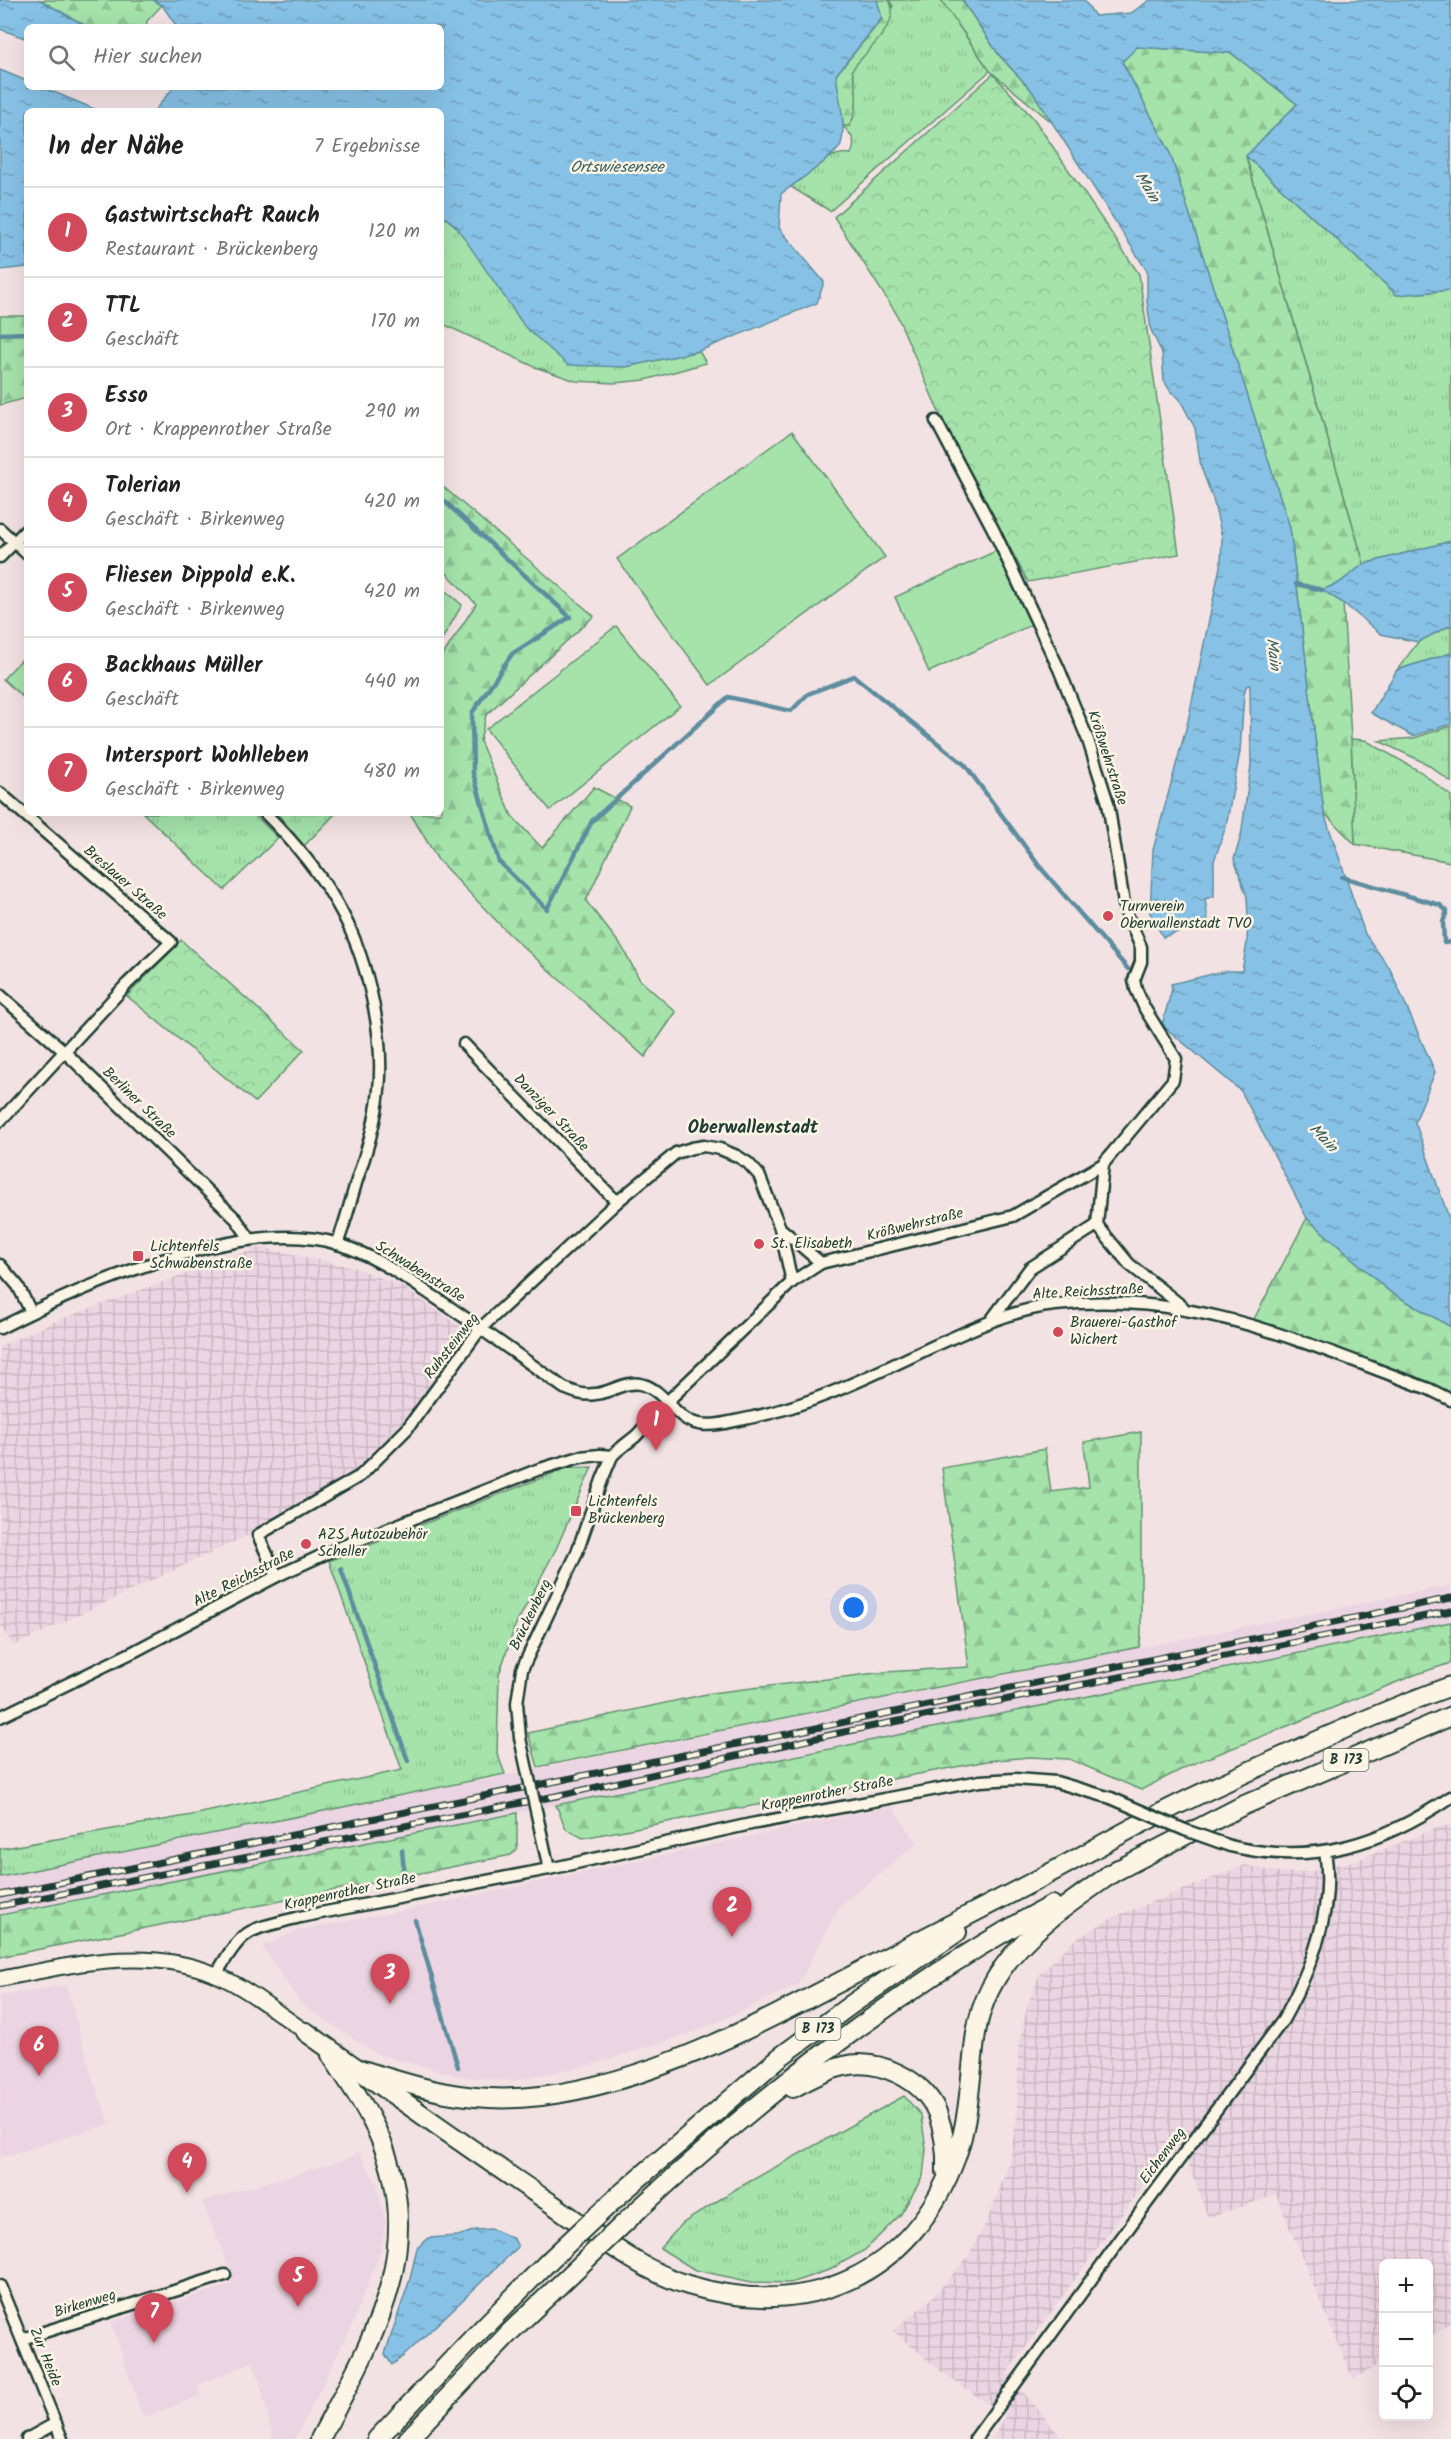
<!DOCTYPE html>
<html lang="de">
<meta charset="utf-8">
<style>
:root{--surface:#fff;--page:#f2f2f2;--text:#222;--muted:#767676;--line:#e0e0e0;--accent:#d1495b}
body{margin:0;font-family:Kalam,sans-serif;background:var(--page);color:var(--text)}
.controls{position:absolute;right:18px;bottom:18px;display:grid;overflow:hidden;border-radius:9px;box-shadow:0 6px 24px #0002}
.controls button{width:54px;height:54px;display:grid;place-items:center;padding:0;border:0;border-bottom:2px solid var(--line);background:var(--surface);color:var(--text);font:30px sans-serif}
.you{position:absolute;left:854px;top:1608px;width:21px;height:21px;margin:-15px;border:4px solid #fff;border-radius:50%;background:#1a73e8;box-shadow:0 0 0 9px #1a73e833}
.badge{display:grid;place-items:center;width:39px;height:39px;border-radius:50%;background:var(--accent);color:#fff;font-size:20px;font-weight:700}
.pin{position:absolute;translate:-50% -50px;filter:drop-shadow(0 2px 3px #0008)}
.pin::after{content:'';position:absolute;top:32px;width:21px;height:18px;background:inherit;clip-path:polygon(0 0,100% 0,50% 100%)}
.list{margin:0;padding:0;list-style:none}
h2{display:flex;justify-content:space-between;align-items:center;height:78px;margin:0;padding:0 24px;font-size:26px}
h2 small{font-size:20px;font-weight:400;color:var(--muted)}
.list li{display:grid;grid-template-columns:39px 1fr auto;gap:18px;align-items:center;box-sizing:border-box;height:90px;padding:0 24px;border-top:2px solid var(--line)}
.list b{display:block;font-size:22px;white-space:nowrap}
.list p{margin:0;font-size:20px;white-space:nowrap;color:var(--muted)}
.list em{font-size:20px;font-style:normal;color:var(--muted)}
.icon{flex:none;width:33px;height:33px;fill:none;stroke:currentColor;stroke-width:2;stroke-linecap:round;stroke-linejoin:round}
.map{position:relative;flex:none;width:1451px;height:2439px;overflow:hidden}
.search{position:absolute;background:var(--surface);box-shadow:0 6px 24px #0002;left:24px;top:24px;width:420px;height:66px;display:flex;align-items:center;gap:15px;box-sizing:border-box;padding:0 21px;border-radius:9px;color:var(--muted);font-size:22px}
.panel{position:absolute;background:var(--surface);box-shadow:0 6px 24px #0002;left:24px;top:108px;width:420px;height:708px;border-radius:9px}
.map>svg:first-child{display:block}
.built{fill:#ecd5e2}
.industrial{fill:url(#industrial-grid)}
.grass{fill:url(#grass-tufts);stroke:#629070;stroke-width:1.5}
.forest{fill:url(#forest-firs);stroke:#629070;stroke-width:1.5}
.park{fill:url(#park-crowns);stroke:#629070;stroke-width:1.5}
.garden{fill:#a5e3ab;stroke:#629070;stroke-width:1.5}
.water{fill:url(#water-ripples);stroke:#5d8d9f;stroke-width:1.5}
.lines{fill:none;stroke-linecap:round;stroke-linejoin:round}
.stream{stroke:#5d8d9f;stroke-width:4.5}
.minor-casing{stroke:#1f3d34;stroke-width:15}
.tertiary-casing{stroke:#1f3d34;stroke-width:18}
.trunk-casing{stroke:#1f3d34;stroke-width:22}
.minor{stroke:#fcf5e5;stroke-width:10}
.tertiary{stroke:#fcf5e5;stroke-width:14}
.trunk{stroke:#fcf5e5;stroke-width:18}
.rail-casing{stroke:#1f3d34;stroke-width:7}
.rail{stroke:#fcf5e5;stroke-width:4.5;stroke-dasharray:14;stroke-linecap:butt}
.minor-bridge-casing{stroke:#1f3d34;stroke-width:15;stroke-linecap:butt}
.trunk-bridge-casing{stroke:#1f3d34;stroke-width:22;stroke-linecap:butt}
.minor-bridge{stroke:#fcf5e5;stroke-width:10}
.trunk-bridge{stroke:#fcf5e5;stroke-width:18}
.poi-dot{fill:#d1495b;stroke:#fcf5e5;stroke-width:2}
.labels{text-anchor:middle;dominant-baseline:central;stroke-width:5;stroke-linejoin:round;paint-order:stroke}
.shield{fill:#fcf5e5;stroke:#617469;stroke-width:1.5}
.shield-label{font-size:14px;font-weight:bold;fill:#1f3d34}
.street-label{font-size:15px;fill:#1f3d34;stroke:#fcf5e5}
.poi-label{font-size:15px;fill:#1f3d34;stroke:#fcf5e5;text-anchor:start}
.water-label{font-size:16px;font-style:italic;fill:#395e60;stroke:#fcf5e5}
.quarter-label{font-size:18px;font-weight:bold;fill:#1f3d34;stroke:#fcf5e5}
</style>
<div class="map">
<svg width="1451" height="2439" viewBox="0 0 1451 2439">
<defs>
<pattern id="industrial-grid" width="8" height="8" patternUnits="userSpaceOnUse" patternTransform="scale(1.5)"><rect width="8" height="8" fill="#ecd5e2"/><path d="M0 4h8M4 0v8" fill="none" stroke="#cab8c2"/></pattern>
<pattern id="grass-tufts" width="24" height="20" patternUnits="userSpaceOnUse" patternTransform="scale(1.5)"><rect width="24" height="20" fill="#a5e3ab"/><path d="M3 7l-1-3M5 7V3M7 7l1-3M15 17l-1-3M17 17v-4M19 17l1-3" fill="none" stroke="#8ec494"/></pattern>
<pattern id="forest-firs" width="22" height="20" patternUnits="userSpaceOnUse" patternTransform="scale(1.5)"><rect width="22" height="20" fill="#a5e3ab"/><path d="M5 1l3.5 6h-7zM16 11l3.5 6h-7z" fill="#8ec494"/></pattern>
<pattern id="park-crowns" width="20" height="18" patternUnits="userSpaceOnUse" patternTransform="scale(1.5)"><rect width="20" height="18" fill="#a5e3ab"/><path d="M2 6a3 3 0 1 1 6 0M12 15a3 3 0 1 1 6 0" fill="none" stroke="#8ec494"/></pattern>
<pattern id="water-ripples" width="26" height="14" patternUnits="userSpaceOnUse" patternTransform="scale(1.5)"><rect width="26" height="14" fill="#87c2e6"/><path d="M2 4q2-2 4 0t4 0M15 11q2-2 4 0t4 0" fill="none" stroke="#6e9fbb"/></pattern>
</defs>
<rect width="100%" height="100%" fill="#f3e2e3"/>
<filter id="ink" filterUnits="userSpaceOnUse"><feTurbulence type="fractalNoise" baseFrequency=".0167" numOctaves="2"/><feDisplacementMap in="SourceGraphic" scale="12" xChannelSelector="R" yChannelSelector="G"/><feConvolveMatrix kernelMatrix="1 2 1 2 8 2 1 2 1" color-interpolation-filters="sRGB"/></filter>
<g filter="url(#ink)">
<g class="built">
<polygon points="1451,1585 1451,1622 517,1813 0,1915 0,1877"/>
<polygon points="892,1806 918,1843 840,1906 798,1985 698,2031 591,2065 512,2081 457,2076 377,2054 301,2004 262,1947 298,1930 411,1909"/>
<polygon points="66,1985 93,2079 110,2124 0,2158 0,1996"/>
<polygon points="359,2152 376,2182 386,2221 381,2250 350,2330 295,2439 273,2439 260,2382 253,2362 198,2385 200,2396 143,2418 111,2322 232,2284 226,2261 202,2201 347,2159"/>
</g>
<g class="industrial">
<polygon points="260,1247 356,1268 403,1287 468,1332 399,1430 366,1464 268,1526 13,1646 0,1623 0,1346 58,1320"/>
<polygon points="1451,1825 1451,2324 1429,2337 1428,2264 1384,2264 1383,2362 1353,2380 1276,2195 1208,2218 1187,2160 1169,2150 1007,2373 1063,2439 992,2439 1005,2416 947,2376 893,2331 931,2299 967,2258 987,2221 1009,2164 1017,2116 1018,2050 1027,2007 1039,1975 1073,1941 1114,1917 1245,1865 1283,1873 1312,1871 1357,1860 1439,1827"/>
</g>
<g class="grass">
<path d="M889,0H941L990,71L830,211L791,187C809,173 828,150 851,154C857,142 852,135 843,126H849C860,109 857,88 851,70L893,6Z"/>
<polygon points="1246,156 1397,295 1451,290 1451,541 1364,564"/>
<polygon points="441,214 626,367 699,351 706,363 645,380 614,383 576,381 535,367 441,323"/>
<polygon points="441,587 462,605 441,641"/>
<polygon points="1451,625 1451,653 1397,670 1418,642"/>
<polygon points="27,654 27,701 3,679"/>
<polygon points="1451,726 1451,782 1427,764 1379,741 1414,738"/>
<polygon points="1351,739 1365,740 1421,772 1451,796 1451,862 1355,844"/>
<polygon points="143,813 253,813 278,838 224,890"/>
<polygon points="277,813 336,813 304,846"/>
<polygon points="592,1467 556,1549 515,1626 499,1675 497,1753 505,1774 0,1877 0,1849 192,1815 402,1770 329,1561 567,1468"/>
<polygon points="904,2096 921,2115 926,2149 923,2176 901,2214 865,2250 829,2270 790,2283 752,2282 695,2270 660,2248 683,2223 736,2189"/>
</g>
<g class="forest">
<polygon points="40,0 153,0 162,5 147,21 146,27 88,27"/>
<path d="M877,0H889C903,24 865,51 852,70C857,88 860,109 849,126H843L836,75L882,19Z"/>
<polygon points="941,0 962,0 999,55 1032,91 1054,124 990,71"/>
<polygon points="1137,47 1231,53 1297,104 1246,157 1364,564 1339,583 1323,590 1343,603 1351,739 1355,844 1324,813 1290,528 1169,150 1122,61"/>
<polygon points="0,316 27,316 27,398 0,405"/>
<polygon points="441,485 594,616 486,715 480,741 512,816 542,848 594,787 630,806 586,901 622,947 640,980 676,1012 645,1057 510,935 438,860 410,813 441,813 441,658 476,604 441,567"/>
<polygon points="1307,1218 1390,1292 1451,1327 1451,1394 1373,1361 1254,1319"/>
<polygon points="1141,1432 1141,1636 1139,1647 538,1767 528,1733 711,1693 885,1672 969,1667 942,1468 1045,1449 1051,1492 1089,1487 1084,1442"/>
<polygon points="1451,1622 1451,1663 1417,1674 1188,1766 1141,1790 1069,1759 1029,1757 987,1761 583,1838 566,1829 556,1805"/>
<polygon points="517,1813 517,1849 511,1855 0,1957 0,1915"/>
</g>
<g class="park">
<polygon points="993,74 1034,119 1139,274 1179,554 1028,582 941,417 896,313 834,217"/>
<polygon points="181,940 304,1050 255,1102 127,996"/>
</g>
<g class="garden">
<polygon points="792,431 885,557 710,685 617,559"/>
<polygon points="996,551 1031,625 929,672 895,597"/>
<polygon points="616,626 680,706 550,810 486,729"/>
</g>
<g class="water">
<polygon points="0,0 40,0 88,27 27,27 27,39 0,29"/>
<path d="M153,0H877L882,18L836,75C838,96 847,123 841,144C838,155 792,185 781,194L779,228L824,282L817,303L699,351L626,367L568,365L525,327L456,226L441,214V111H154L174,87H441V27H177L162,5Z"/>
<polygon points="962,0 1084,0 1095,16 1131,13 1150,0 1451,0 1451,290 1397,295 1246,156 1297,104 1231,53 1137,47 1122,62 1169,150 1290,528 1324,813 1365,934 1390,969 1435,1072 1415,1122 1451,1224 1451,1327 1390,1292 1307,1218 1241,1091 1162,1025 1172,989 1171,984 1225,971 1242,971 1247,943 1248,916 1247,897 1234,859 1241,836 1251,765 1250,685 1246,686 1244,694 1240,752 1226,826 1214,861 1214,896 1205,899 1208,922 1163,937 1150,913 1153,850 1188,721 1221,562 1222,537 1213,499 1201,467 1195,428 1179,398 1171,392 1164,381 1162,353 1151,330 1147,302 1147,271 1032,91 999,55"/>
<polygon points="0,70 27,81 27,87 42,87 99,111 27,111 27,267 0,270"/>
<polygon points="1451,541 1451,625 1418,642 1381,634 1343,603 1322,590 1339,583 1364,564"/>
<polygon points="1451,653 1451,724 1413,736 1371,713 1397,670"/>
<polygon points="492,2229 514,2239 518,2247 407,2353 392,2365 385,2354 410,2279 417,2248 429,2238 458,2236 476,2230"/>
</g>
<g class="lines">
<g class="stream">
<polyline points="0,334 27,333"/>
<polyline points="441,498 570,617 512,654 472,713 473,773 499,862 547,909 592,821 728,697 791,711 808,694 854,676 965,765 1040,867 1128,969"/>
<polyline points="1296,584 1322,590"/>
<polyline points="1342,877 1440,905 1447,911 1443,922 1444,943 1451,942"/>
<polyline points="341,1569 408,1761"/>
<polyline points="402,1850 404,1871"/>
<polyline points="415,1920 458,2067"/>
</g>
<g class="minor-casing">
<g id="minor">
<polyline points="0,529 27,554"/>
<polyline points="0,557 27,529"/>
<polyline points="0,793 171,942 127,984 0,1121"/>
<path d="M265,813C292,840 317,869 336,902C366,952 385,1032 379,1090C376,1122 366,1153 356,1183C350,1203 345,1224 337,1244"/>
<polyline points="0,995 65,1052 236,1219 250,1239"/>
<polyline points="464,1044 617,1202"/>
<polyline points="1097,1225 1129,1264 1183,1307"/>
<polyline points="1097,1225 1103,1164"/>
<polyline points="780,1228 792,1282"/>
<polyline points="0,1265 18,1286 31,1312"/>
<polyline points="992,1319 1030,1268 1097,1225"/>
<path d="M0,1328C84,1285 245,1215 338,1244C373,1255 403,1276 433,1296C478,1326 521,1357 564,1388C574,1392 583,1396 595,1394C611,1393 627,1379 644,1385C666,1392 675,1420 699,1424C715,1427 733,1421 749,1418C814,1405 874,1374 934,1346C974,1328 1011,1310 1055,1305C1192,1290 1304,1343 1429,1389L1451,1400"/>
<polyline points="277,1576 258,1535 360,1476 407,1429 481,1328 617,1202 676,1153 692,1148 704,1146 720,1149 737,1156 748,1163 759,1175 780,1228 821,1263"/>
<polyline points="0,1717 135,1651 277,1576 336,1549 537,1470 580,1457 600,1455 612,1456"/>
<polyline points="520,1738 517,1703 522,1669 576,1555 602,1480 612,1456 617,1451 636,1436 667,1402 792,1282 821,1263 1013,1216 1103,1164 1173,1080 1176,1059 1145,1009 1136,989 1134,980 1141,962 1141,947 1125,910 1108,803 1088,740 1059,669 993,529 936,421"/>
<polyline points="541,1833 549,1869"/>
<path d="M1230,1846C1313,1866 1382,1844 1451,1797"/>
<path d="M216,1975C244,1926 247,1931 300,1917L549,1869L751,1824L980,1781L1015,1779L1056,1782L1111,1798"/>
<polyline points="0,2286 62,2439"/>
<polyline points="22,2339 225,2275"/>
<polyline points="27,2439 56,2423"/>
<path d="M975,2439L1144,2207L1283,2020C1311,1969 1335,1910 1325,1851"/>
</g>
</g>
<g class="tertiary-casing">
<path id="tertiary" d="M0,1979C71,1965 147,1945 217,1975C249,1989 277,2013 306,2032"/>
</g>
<g class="trunk-casing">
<g id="trunk">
<polyline points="1108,1875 1242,1806 1451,1716"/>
<path d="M306,2032C388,2091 471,2150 555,2206C597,2235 639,2270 688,2285C807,2321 911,2277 956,2157C970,2118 970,2074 976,2033C988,1954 1059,1911 1118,1869"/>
<path d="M353,2067C419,2088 470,2105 541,2096C664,2081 785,2010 895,1953C941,1929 987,1906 1033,1882C1070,1863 1107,1841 1144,1822C1188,1798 1234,1778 1279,1758C1336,1732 1393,1707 1451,1686"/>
<path d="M793,2088C809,2079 826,2070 844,2066C878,2058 923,2079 937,2112C944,2131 947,2151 946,2171"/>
<polyline points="618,2196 780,2057 852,2004 957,1932"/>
<path d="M639,2209C765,2093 901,1986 1052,1905"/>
<path d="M320,2439C372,2340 428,2251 380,2138C367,2108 348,2081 331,2055"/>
<polyline points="377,2439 468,2343 549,2261"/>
<polyline points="408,2439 511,2331 571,2274"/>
</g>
</g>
<use href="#minor" class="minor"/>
<use href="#tertiary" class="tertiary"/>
<use href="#trunk" class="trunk"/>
<g class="rail-casing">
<g id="rail">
<polyline points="0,1895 1451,1598"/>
<polyline points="0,1906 561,1795 839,1733 1451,1611"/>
</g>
</g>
<use href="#rail" class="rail"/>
<g class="minor-bridge-casing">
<g id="minor-bridge">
<polyline points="520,1738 541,1833"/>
<polyline points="1111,1798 1185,1830 1230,1846"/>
</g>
</g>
<g class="trunk-bridge-casing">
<g id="trunk-bridge">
<polyline points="549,2261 618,2196"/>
<polyline points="571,2274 639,2209"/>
</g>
</g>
<use href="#minor-bridge" class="minor-bridge"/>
<use href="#trunk-bridge" class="trunk-bridge"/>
</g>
</g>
<g class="poi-dot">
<circle cx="1108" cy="916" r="6"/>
<circle cx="759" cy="1244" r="6"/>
<rect x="132" y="1250" width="12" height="12" rx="3"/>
<circle cx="1058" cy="1332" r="6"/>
<rect x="570" y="1505" width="12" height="12" rx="3"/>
<circle cx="306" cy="1544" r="6"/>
</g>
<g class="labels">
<g class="shield">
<rect x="1323.5" y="1749" width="45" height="22" rx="4.5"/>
<rect x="795.5" y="2018" width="45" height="22" rx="4.5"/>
</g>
<g class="shield-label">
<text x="1346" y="1760">B 173</text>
<text x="818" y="2029">B 173</text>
</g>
<g class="street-label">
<text transform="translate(1107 758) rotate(72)">Krößwehrstraße</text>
<text transform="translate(125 883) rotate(41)">Breslauer Straße</text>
<text transform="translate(139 1103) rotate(44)">Berliner Straße</text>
<text transform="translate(551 1113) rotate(46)">Danziger Straße</text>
<text transform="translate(915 1225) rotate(-14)">Krößwehrstraße</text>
<text transform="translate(420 1272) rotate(32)">Schwabenstraße</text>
<text transform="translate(1088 1292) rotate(-3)">Alte Reichsstraße</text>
<text transform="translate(452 1346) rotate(-52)">Ruhsteinweg</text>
<text transform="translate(244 1578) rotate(-27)">Alte Reichsstraße</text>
<text transform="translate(531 1615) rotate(-64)">Brückenberg</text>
<text transform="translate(827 1794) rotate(-11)">Krappenrother Straße</text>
<text transform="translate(350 1892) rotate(-12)">Krappenrother Straße</text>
<text transform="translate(1163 2156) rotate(-53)">Eichenweg</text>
<text transform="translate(85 2304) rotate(-17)">Birkenweg</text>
<text transform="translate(45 2357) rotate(68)">Zur Heide</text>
</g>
<g class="poi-label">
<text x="1120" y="907">Turnverein<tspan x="1120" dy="17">Oberwallenstadt TVO</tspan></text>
<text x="771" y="1244">St. Elisabeth</text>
<text x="150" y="1247">Lichtenfels<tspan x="150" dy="17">Schwabenstraße</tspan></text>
<text x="1070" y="1323">Brauerei-Gasthof<tspan x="1070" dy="17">Wichert</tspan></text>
<text x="588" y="1502">Lichtenfels<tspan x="588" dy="17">Brückenberg</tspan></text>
<text x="318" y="1535">AZS Autozubehör<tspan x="318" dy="17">Scheller</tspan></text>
</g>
<g class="water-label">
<text x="617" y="167">Ortswiesensee</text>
<text transform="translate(1147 187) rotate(59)">Main</text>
<text transform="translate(1273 654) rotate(83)">Main</text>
<text transform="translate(1323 1138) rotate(46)">Main</text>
</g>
<g class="quarter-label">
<text x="753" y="1128">Oberwallenstadt</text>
</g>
</g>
</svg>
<div class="controls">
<button>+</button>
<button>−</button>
<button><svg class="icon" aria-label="locate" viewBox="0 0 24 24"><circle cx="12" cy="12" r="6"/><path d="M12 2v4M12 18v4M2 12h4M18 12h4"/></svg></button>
</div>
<div class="you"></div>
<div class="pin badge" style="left:656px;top:1451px">1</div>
<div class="pin badge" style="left:732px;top:1937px">2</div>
<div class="pin badge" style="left:390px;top:2004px">3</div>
<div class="pin badge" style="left:187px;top:2193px">4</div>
<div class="pin badge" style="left:298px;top:2307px">5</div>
<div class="pin badge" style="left:39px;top:2076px">6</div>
<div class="pin badge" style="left:154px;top:2343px">7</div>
<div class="search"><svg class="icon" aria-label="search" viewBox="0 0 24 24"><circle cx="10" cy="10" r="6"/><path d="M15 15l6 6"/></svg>Hier suchen</div>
<section class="panel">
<h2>In der Nähe<small>7 Ergebnisse</small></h2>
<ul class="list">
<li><span class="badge">1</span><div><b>Gastwirtschaft Rauch</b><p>Restaurant · Brückenberg</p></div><em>120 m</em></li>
<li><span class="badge">2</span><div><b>TTL</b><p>Geschäft</p></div><em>170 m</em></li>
<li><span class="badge">3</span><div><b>Esso</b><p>Ort · Krappenrother Straße</p></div><em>290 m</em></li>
<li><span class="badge">4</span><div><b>Tolerian</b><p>Geschäft · Birkenweg</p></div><em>420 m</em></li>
<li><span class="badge">5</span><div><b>Fliesen Dippold e.K.</b><p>Geschäft · Birkenweg</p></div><em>420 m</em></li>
<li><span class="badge">6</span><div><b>Backhaus Müller</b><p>Geschäft</p></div><em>440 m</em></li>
<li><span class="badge">7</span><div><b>Intersport Wohlleben</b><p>Geschäft · Birkenweg</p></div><em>480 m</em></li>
</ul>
</section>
</div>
